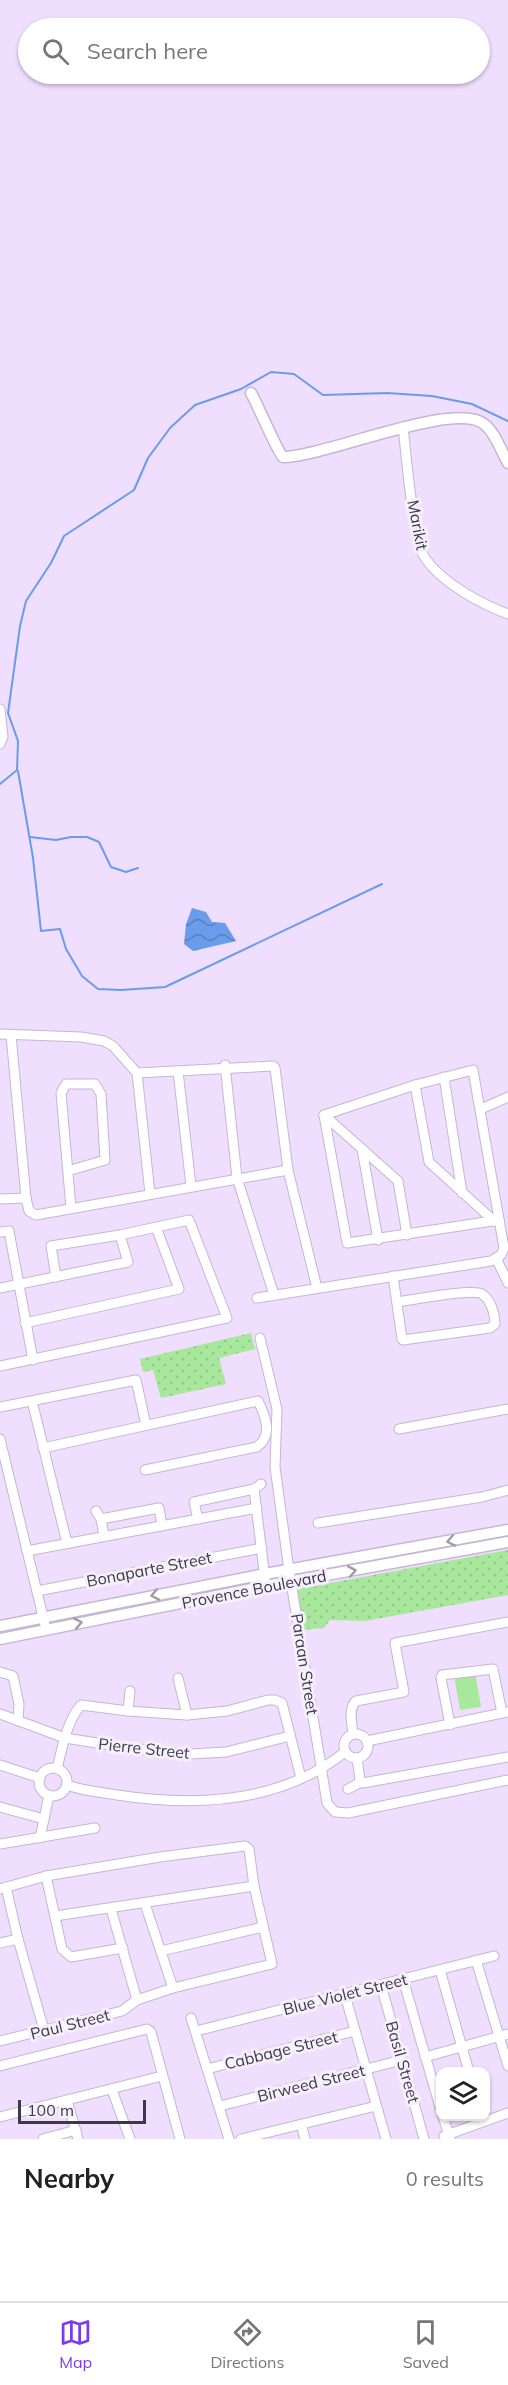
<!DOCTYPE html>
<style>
:root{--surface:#fff;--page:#f2f2f2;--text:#222;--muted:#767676;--line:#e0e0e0;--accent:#7c3aed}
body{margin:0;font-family:Mulish,sans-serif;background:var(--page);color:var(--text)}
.controls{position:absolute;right:18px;bottom:18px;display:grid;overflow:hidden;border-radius:12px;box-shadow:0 2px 4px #0004}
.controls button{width:54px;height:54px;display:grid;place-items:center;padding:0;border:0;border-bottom:2px solid var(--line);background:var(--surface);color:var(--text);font:30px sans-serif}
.scale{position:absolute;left:18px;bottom:15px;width:128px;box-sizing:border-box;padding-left:6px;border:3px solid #3f3845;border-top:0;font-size:16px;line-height:21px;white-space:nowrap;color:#3f3845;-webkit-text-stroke:4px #f6f0fd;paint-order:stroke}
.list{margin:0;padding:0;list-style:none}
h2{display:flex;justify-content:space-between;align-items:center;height:78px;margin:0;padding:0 24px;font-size:26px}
h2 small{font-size:20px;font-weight:400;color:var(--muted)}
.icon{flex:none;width:33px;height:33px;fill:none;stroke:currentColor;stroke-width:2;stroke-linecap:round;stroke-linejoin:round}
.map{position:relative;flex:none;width:508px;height:2139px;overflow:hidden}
.search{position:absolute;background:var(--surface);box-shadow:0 2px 4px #0004;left:18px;right:18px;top:18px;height:66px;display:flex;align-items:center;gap:15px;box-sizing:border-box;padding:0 21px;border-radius:33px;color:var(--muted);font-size:22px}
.sheet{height:162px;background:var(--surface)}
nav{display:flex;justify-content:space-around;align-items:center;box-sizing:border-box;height:84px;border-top:2px solid var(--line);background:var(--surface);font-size:16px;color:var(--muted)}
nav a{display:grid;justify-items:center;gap:3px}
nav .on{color:var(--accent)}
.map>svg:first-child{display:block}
.grass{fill:url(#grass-dots)}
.park{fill:#a8e89c}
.water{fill:url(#water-waves)}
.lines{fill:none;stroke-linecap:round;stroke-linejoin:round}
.stream{stroke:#699cea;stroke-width:2}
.minor-casing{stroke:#c6b5d4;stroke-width:11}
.tertiary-casing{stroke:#c6b5d4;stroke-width:13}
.minor{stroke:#fff;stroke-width:9}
.tertiary{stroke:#fff;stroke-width:10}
.oneway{stroke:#9f9ca2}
.labels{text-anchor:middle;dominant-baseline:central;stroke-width:6;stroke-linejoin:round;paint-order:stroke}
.street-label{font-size:16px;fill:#3f3845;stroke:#f6f0fd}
</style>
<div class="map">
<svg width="508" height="2139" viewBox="0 0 508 2139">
<defs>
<pattern id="grass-dots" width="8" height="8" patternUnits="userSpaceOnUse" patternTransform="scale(1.5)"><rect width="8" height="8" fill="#a8e89c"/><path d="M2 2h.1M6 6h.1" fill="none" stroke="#92c888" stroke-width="1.8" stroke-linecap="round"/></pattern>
<pattern id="water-waves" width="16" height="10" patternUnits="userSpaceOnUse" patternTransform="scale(1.5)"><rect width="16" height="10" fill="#699cea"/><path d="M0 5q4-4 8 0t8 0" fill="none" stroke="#5880bf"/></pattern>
</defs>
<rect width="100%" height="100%" fill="#efdefd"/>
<g class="grass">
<polygon points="251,1333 255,1349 219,1358 226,1384 161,1398 153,1370 143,1372 140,1359"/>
<polygon points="508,1550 508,1595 365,1621 330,1620 324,1628 302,1630 298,1589"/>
</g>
<polygon class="park" points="475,1672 481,1707 460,1710 454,1675"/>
<polygon class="water" points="192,908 206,912 212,922 225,923 236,941 193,951 184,944 186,924"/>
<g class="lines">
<g class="stream">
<polyline points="18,771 33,858 41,931 60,929 66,949 82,976 98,989 121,990 165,987 382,884"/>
<polyline points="0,784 17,770 18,741 8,713 20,626 26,601 51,563 64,536 134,490 148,458 170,428 195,405 241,389 271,372 294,374 323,395 387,393 432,396 472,404 508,421"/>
<polyline points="30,837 56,840 71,837 87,837 99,842 111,867 126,872 138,868"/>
</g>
<g class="minor-casing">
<g id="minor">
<path d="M403,427C406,452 413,542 425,558C442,583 481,604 508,614"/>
<polyline points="0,709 3,737 0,744"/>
<polyline points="0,1034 81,1037 104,1041 113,1046 137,1073 150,1194"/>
<polyline points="11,1035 26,1198 29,1211 36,1215 288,1170"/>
<polyline points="225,1065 237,1178 274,1295"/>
<polyline points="178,1071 191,1186"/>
<polyline points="137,1073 273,1066 275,1068 288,1170 317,1288"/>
<polyline points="444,1077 462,1193"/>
<polyline points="415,1085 429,1162 494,1221"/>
<polyline points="481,1109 508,1097"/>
<polyline points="324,1115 347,1243 499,1220"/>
<polyline points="324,1115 398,1181 407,1235"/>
<polyline points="362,1149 378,1240"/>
<polyline points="68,1171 105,1160 101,1094 95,1084 66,1084 61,1093 71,1208"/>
<polyline points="0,1199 26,1198"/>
<polyline points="0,1232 9,1231 33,1360"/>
<polyline points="496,1258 508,1283"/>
<path d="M393,1276L402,1339L403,1340L490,1328L495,1324C495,1314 491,1300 482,1294C472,1288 412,1300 397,1302"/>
<polyline points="0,1288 128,1262 120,1235"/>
<polyline points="257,1298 491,1261 501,1255 504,1248 473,1070 415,1085 324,1115"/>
<polyline points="25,1323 179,1289 156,1227"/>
<polyline points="260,1338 277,1409 275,1467 289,1570 327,1803 335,1812 348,1813 508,1780"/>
<polyline points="0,1366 227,1318 189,1220 120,1235 51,1246 56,1277"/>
<polyline points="32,1401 67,1543"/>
<polyline points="0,1407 136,1380 146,1425"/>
<polyline points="399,1429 508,1409"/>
<polyline points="0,1439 46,1629"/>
<path d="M43,1448L258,1401C266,1417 273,1435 257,1447L145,1470"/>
<polyline points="254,1489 265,1579"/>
<polyline points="96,1511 101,1519 104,1536"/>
<polyline points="101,1519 159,1508 162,1526"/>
<polyline points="198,1519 194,1502 254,1489 261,1484"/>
<polyline points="318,1523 482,1497 508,1490"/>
<polyline points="27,1551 257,1508"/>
<polyline points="37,1591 262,1548"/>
<polyline points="0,1672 13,1676 19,1704 18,1721"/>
<polyline points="130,1691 128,1711 187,1715 178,1678"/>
<polyline points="0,1714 65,1738 129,1748 190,1754 226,1752 290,1736"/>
<polyline points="187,1715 227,1711 268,1700 275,1700 282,1703 301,1778"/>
<polyline points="450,1725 441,1678 442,1675 493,1669 502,1713"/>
<circle cx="356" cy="1746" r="12"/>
<path d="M353,1734C352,1724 348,1708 356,1701L404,1692L395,1643L508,1622"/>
<polyline points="367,1741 508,1712"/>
<polyline points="357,1758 360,1780 363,1783 508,1757"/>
<polyline points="0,1765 40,1778"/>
<circle cx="53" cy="1782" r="14"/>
<path d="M57,1769C62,1748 67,1721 81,1705L128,1711"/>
<path d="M67,1785C83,1791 100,1792 117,1795C195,1807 281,1803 345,1752"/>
<polyline points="348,1789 361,1782"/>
<polyline points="0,1807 44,1819"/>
<polyline points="40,1838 49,1795"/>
<polyline points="0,1844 95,1828"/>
<polyline points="46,1876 62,1949 71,1957 123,1948"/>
<polyline points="6,1887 18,1939 44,2030"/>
<polyline points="0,1889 46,1876 160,1857 245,1846 249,1849 254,1886 272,1964 173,1988 137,2000 122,2011 0,2041"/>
<polyline points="145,1904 173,1988"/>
<polyline points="111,1909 137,2000"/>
<polyline points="55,1916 254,1886"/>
<polyline points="0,1943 18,1939"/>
<polyline points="161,1951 263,1927"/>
<polyline points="476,1960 508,2066"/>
<polyline points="440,1970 469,2072"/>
<polyline points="403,1979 440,2107"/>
<polyline points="381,1985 424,2139"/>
<polyline points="345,1995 386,2139"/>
<polyline points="191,2018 229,2139"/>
<polyline points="196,2031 494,1956"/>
<polyline points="425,2057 508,2034"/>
<polyline points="0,2066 147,2029 151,2032 180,2139"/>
<polyline points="207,2069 355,2031"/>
<polyline points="112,2090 130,2139"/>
<polyline points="67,2100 78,2139"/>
<polyline points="220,2106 402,2060"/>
<polyline points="443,2116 450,2139"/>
<polyline points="0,2117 162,2076"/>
<polyline points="301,2124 305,2139"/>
<polyline points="444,2136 508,2113"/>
<polyline points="43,2139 76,2130"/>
<polyline points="241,2139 376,2106"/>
</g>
</g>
<g class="tertiary-casing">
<g id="tertiary">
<path d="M251,393C257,403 278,453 283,457C324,457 455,400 484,424C495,432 501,451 508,463"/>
<polyline points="0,1626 265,1574 508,1530"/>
<polyline points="0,1639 266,1586 508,1542"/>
</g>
</g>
<use href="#minor" class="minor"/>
<use href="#tertiary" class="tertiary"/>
</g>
<defs><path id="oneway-chevron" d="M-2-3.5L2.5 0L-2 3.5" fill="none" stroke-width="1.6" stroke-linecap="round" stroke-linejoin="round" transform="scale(1.5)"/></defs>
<g class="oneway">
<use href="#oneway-chevron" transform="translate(451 1541) rotate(169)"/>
<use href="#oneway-chevron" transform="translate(352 1571) rotate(-10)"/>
<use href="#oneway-chevron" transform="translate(155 1595) rotate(169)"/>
<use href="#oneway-chevron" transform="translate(78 1623) rotate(-11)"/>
</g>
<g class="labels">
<g class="street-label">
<text transform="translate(418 525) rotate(79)">Marikit</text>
<text transform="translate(149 1569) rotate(-11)">Bonaparte Street</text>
<text transform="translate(254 1589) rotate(-11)">Provence Boulevard</text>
<text transform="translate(305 1664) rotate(81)">Paraan Street</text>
<text transform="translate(144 1748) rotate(6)">Pierre Street</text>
<text transform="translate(345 1994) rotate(-14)">Blue Violet Street</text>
<text transform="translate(70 2024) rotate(-14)">Paul Street</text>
<text transform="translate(281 2050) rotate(-14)">Cabbage Street</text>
<text transform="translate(403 2062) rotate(74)">Basil Street</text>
<text transform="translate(311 2083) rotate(-14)">Birweed Street</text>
</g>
</g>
</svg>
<div class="controls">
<button><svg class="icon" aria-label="layers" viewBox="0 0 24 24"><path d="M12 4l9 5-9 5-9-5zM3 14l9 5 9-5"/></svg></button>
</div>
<div class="scale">100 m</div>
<div class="search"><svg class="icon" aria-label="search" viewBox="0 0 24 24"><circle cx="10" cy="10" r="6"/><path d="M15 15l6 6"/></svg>Search here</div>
</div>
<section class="sheet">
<h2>Nearby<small>0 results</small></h2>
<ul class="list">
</ul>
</section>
<nav>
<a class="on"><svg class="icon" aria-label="map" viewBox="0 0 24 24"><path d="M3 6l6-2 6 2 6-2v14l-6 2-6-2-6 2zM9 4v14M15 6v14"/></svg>Map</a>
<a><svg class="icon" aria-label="directions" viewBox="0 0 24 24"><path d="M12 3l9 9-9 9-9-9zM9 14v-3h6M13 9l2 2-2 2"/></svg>Directions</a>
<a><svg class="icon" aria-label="saved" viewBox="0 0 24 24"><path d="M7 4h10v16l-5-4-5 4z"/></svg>Saved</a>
</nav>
